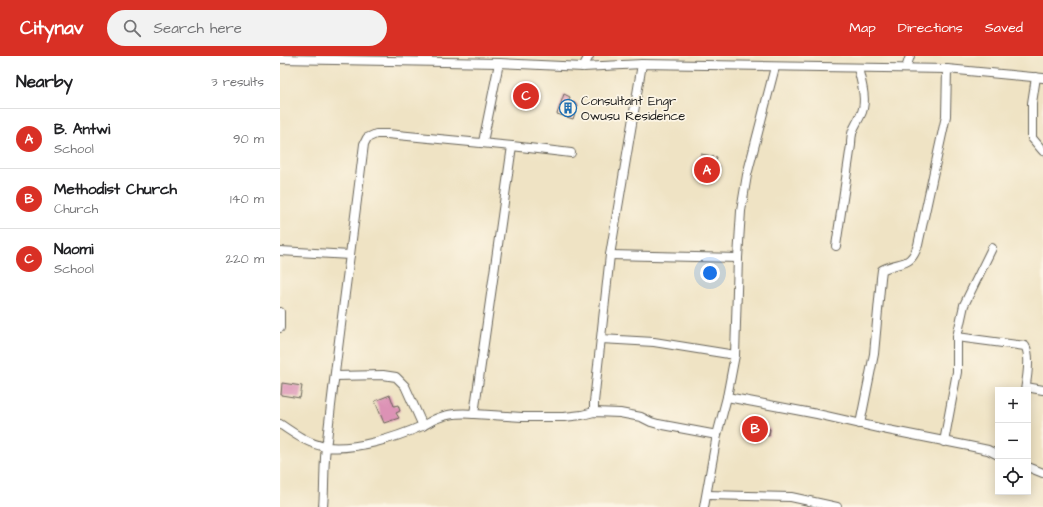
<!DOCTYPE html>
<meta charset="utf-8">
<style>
:root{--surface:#fff;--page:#f2f2f2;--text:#202124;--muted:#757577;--line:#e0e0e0;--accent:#d93025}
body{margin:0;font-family:"Architects Daughter",sans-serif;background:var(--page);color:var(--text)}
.controls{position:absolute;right:12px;bottom:12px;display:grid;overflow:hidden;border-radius:0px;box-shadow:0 2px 10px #0003}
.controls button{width:36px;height:36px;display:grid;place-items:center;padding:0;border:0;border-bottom:1px solid var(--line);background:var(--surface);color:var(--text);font:20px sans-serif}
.you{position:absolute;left:430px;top:217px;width:14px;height:14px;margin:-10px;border:3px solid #fff;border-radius:50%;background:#1a73e8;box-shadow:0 0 0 6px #1a73e833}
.badge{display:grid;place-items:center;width:26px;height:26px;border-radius:50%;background:var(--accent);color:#fff;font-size:13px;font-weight:700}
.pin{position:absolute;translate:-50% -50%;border:2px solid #fff;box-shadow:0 1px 4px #0006}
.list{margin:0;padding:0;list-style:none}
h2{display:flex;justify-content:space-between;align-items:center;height:52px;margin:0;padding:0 16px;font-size:17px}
h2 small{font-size:13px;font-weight:400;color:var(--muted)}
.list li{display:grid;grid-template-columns:26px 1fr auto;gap:12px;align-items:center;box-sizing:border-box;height:60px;padding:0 16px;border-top:1px solid var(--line)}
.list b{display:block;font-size:15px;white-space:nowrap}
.list p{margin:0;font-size:13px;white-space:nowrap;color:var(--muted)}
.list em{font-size:13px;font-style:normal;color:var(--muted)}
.icon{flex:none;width:22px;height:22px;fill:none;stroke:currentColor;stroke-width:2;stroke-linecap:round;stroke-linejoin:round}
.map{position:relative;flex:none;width:763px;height:451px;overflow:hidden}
header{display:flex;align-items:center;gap:24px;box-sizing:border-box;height:56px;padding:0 20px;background:var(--accent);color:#fff}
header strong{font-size:19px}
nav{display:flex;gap:22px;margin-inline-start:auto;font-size:14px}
.search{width:280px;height:36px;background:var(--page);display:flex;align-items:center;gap:10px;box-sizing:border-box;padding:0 14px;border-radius:22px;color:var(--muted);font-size:15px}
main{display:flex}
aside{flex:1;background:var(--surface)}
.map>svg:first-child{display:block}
.building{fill:#dc92b5}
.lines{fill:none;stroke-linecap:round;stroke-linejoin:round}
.minor-casing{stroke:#666257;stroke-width:10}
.minor{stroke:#fff;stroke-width:8}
.labels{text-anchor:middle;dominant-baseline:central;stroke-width:3.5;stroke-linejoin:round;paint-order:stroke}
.poi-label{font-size:13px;fill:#1c1c1c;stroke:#fcf5e5;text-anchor:start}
</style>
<header>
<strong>Citynav</strong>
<div class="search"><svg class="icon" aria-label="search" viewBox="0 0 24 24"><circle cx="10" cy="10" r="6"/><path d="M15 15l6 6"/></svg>Search here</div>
<nav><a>Map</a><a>Directions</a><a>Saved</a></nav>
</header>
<main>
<aside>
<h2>Nearby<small>3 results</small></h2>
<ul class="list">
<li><span class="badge">A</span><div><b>B. Antwi</b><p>School</p></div><em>90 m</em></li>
<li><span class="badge">B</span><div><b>Methodist Church</b><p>Church</p></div><em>140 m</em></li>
<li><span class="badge">C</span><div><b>Naomi</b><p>School</p></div><em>220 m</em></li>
</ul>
</aside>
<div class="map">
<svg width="763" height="451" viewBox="0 0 763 451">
<rect width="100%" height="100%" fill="#fcf5e5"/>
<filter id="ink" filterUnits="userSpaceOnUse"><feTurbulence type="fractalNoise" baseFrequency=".025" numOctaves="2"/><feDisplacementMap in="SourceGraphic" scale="8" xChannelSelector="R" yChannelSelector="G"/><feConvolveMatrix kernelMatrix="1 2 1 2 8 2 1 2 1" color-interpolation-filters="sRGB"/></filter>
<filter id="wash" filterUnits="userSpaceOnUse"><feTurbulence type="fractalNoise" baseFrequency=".012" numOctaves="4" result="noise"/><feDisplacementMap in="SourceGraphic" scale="16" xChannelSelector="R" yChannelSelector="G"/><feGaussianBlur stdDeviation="0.9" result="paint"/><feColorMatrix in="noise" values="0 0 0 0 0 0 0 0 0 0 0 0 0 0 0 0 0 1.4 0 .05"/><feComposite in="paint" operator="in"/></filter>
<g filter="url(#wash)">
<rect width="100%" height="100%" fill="#efe3c4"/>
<g id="blocks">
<g class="building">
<polygon points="241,32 254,38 250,50 236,44"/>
<polygon points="284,38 290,41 288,48 292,49 293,46 298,49 293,63 277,58"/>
<polygon points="421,98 437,101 435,109 440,110 439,118 434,118 431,126 415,122"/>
<polygon points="2,327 22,330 20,342 1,339"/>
<polygon points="110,339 114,350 118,349 120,355 116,357 119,362 104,367 95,345"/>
<polygon points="465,365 486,369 485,372 490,373 489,380 463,375"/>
</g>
</g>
</g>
<g filter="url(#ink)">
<use href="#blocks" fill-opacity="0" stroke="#666257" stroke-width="1"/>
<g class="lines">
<g class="minor-casing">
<g id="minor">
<polyline points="0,3 219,7 303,11 362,8 667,13 763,22"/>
<polyline points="303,11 309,0"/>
<polyline points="626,12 630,0"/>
<polyline points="756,21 752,47 752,82 763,95"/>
<polyline points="203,86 219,7"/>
<polyline points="232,90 291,97"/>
<path d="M556,190L571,89C571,71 576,71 582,56C587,43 581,25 578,12"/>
<polyline points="0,195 70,199"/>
<polyline points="330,199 458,202"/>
<polyline points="0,256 0,272"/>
<path d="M677,281L745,290C751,299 747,323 745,334"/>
<polyline points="321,283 374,286 455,299"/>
<polyline points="55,320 103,319 116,321 125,330 143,370"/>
<polyline points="746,331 763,334"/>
<polyline points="447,341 537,358 608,374 689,390 708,394 718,399"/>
<polyline points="314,356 314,346 330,199 362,8"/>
<polyline points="194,358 242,361 284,361 302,359 314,356 340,357 361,361 371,366 378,368 437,379"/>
<path d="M0,368C13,377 30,389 47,391C76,394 115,382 142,370C147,368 152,364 158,362C170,357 182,357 194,358L232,90L107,78H96L87,82L84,88C72,187 58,286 47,384C43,406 45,429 43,451"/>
<path d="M580,368L594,298L601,222L602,214C621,204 630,213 638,189L666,60L667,13"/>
<polyline points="664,386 677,316 677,281 684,249 712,192"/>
<polyline points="748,411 763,417"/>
<polyline points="427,439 511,441 557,451"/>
<polyline points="424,451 437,379 447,341 455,299 458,202 461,155 467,119 495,11"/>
</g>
</g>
<use href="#minor" class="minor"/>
</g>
</g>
<defs>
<g id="building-ring" transform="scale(0.9)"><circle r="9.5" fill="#fcf5e5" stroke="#1f6fb2" stroke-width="1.5"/><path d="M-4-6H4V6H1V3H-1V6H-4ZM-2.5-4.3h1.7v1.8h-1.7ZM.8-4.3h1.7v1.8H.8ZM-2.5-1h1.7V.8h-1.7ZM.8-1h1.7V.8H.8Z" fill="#1f6fb2"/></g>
</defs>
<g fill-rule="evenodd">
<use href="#building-ring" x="288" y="52"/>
</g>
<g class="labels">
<g class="poi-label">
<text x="301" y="45">Consultant Engr<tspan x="301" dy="15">Owusu Residence</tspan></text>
</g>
</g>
</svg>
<div class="controls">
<button>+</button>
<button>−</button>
<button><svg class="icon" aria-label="locate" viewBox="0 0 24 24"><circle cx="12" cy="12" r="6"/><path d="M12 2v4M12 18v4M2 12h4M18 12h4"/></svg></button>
</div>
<div class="you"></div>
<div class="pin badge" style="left:427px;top:114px">A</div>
<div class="pin badge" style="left:475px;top:373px">B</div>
<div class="pin badge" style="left:246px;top:40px">C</div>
</div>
</main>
